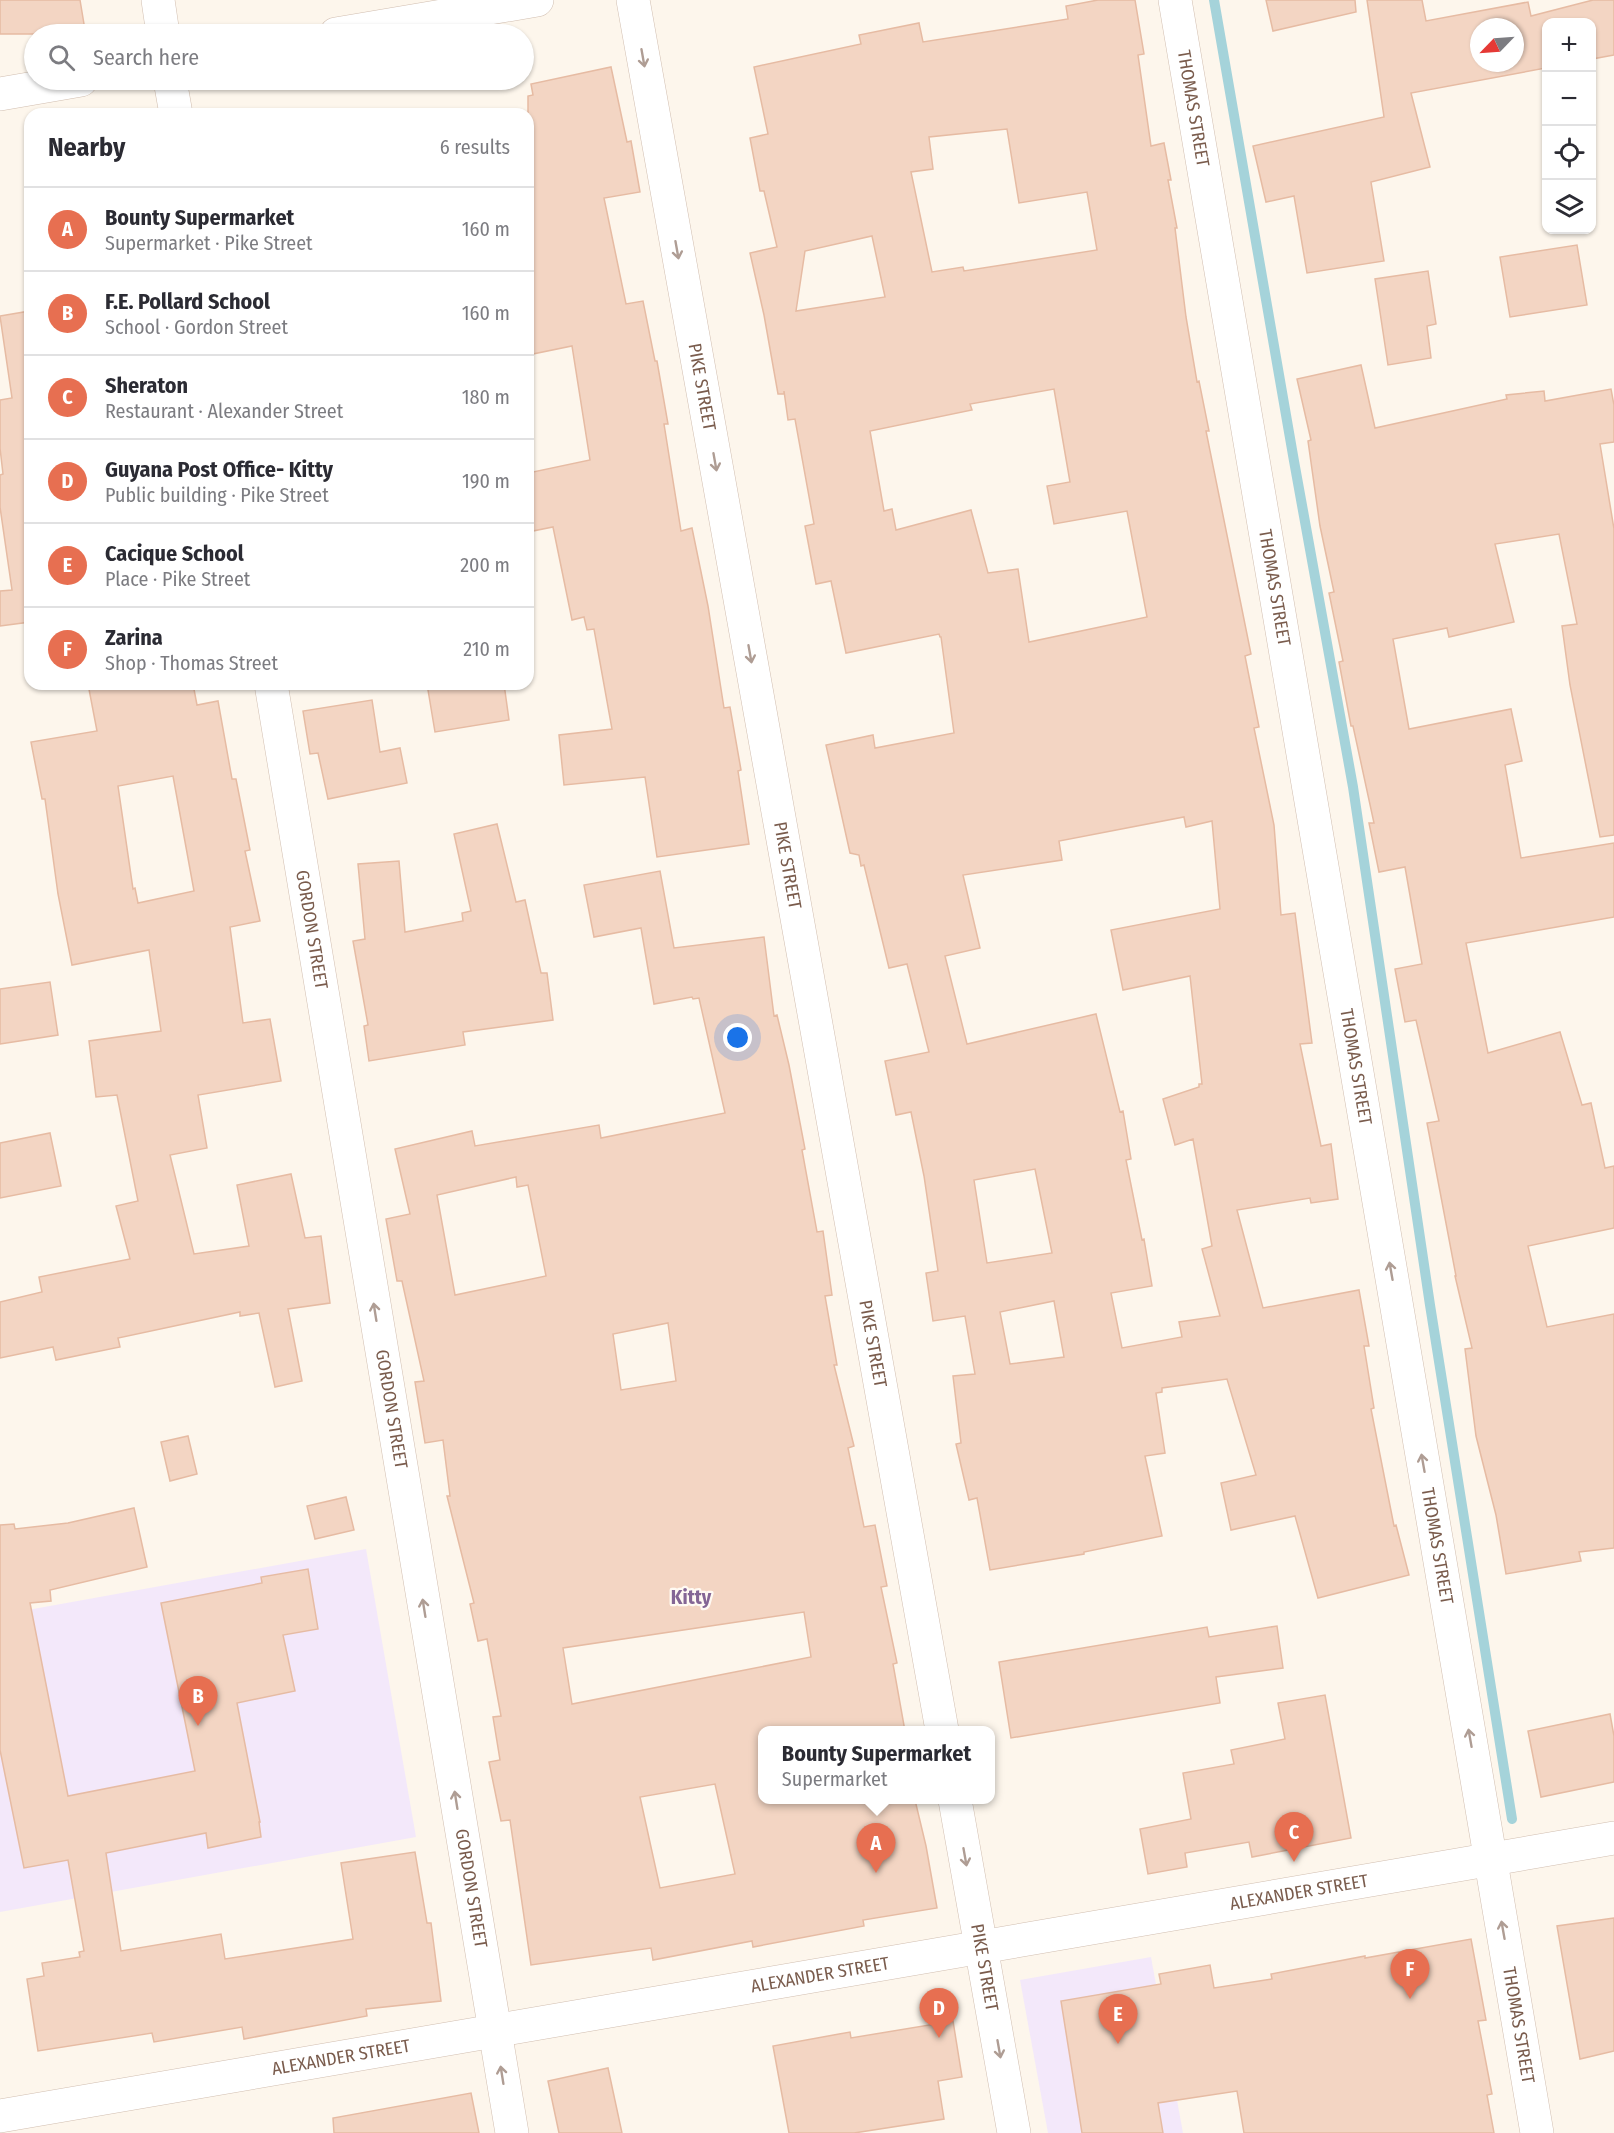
<!DOCTYPE html>
<meta charset="utf-8">
<style>
:root{--surface:#fff;--page:#f2f2f3;--text:#2b2b33;--muted:#7c7c81;--line:#e1e1e2;--accent:#e76f51}
body{margin:0;font-family:"Fira Sans Condensed",sans-serif;background:var(--page);color:var(--text)}
.controls{position:absolute;right:18px;top:18px;display:grid;overflow:hidden;border-radius:12px;box-shadow:0 2px 4px #0004}
.controls button{width:54px;height:54px;display:grid;place-items:center;padding:0;border:0;border-bottom:2px solid var(--line);background:var(--surface);color:var(--text);font:30px sans-serif}
.compass{position:absolute;left:1470px;top:18px;width:54px;height:54px;border-radius:50%;background:var(--surface);box-shadow:0 2px 4px #0004;rotate:245deg}
.you{position:absolute;left:738px;top:1038px;width:21px;height:21px;margin:-15px;border:4px solid #fff;border-radius:50%;background:#1a73e8;box-shadow:0 0 0 9px #1a73e833}
.badge{display:grid;place-items:center;width:39px;height:39px;border-radius:50%;background:var(--accent);color:#fff;font-size:20px;font-weight:700}
.pin{position:absolute;translate:-50% -50px;filter:drop-shadow(0 2px 3px #0008)}
.pin::after{content:'';position:absolute;top:32px;width:21px;height:18px;background:inherit;clip-path:polygon(0 0,100% 0,50% 100%)}
.popup{position:absolute;left:758px;top:1726px;width:237px;height:78px;box-sizing:border-box;display:grid;place-content:center;border-radius:12px;background:var(--surface);filter:drop-shadow(0 2px 4px #0005);font-size:20px;white-space:nowrap;color:var(--muted)}
.popup b{font-size:22px;color:var(--text)}
.popup::after{content:'';position:absolute;left:50%;top:100%;margin-left:-12px;border:12px solid transparent;border-top-color:var(--surface)}
.list{margin:0;padding:0;list-style:none}
h2{display:flex;justify-content:space-between;align-items:center;height:78px;margin:0;padding:0 24px;font-size:26px}
h2 small{font-size:20px;font-weight:400;color:var(--muted)}
.list li{display:grid;grid-template-columns:39px 1fr auto;gap:18px;align-items:center;box-sizing:border-box;height:84px;padding:0 24px;border-top:2px solid var(--line)}
.list b{display:block;font-size:22px;white-space:nowrap}
.list p{margin:0;font-size:20px;white-space:nowrap;color:var(--muted)}
.list em{font-size:20px;font-style:normal;color:var(--muted)}
.icon{flex:none;width:33px;height:33px;fill:none;stroke:currentColor;stroke-width:2;stroke-linecap:round;stroke-linejoin:round}
.map{position:relative;flex:none;width:1614px;height:2133px;overflow:hidden}
.search{position:absolute;background:var(--surface);box-shadow:0 2px 4px #0004;left:24px;top:24px;width:510px;height:66px;display:flex;align-items:center;gap:15px;box-sizing:border-box;padding:0 21px;border-radius:33px;color:var(--muted);font-size:22px}
.panel{position:absolute;background:var(--surface);box-shadow:0 2px 4px #0004;left:24px;top:108px;width:510px;height:582px;border-radius:18px}
.map>svg:first-child{display:block}
.education{fill:#f3e8fa}
.lines{fill:none;stroke-linecap:round;stroke-linejoin:round}
.stream{stroke:#a5d3da;stroke-width:10}
.building{fill:#f3d5c3;stroke:#e6bba3;stroke-width:1.5;fill-rule:evenodd}
.minor-casing{stroke:#d1beb0;stroke-width:34}
.minor{stroke:#fff;stroke-width:33}
.oneway{stroke:#af9d94}
.labels{text-anchor:middle;dominant-baseline:central;stroke-width:4.5;stroke-linejoin:round;paint-order:stroke}
.street-label{font-size:18px;fill:#7a5c4d;stroke:#fffaf3}
.neighbourhood-label{font-size:20px;font-weight:bold;fill:#846695;stroke:#fffaf3}
</style>
<div class="map">
<svg width="1614" height="2133" viewBox="0 0 1614 2133">
<rect width="100%" height="100%" fill="#fdf6ec"/>
<g class="education">
<polygon points="366,1549 416,1837 0,1912 0,1615"/>
<polygon points="1151,1957 1183,2133 1048,2133 1020,1980"/>
</g>
<g class="lines">
<polyline class="stream" points="1214,0 1294,461 1353,787 1430,1305 1512,1819"/>
</g>
<g class="building">
<polygon points="0,0 80,0 85,30 55,34 0,34"/>
<path d="M1098,0H1135L1144,54L1138,55L1151,146L1164,143L1171,180H1168L1177,228H1175L1186,317L1197,382L1199,381L1209,431H1206L1251,654L1245,656L1259,727L1254,728L1274,825L1281,915L1295,913L1312,1043L1300,1044L1321,1146L1331,1144L1338,1199L1311,1203L1310,1198L1237,1210L1263,1308L1359,1290L1369,1346H1364L1374,1408L1371,1409L1394,1526L1396,1525L1409,1575L1318,1598L1295,1516L1231,1530L1221,1483L1256,1475L1227,1379L1162,1388V1392L1156,1393L1165,1453L1145,1456L1162,1536L1084,1552V1554L990,1570L977,1498L969,1500L956,1444L961,1443L953,1376L975,1374L965,1316L933,1321L926,1273L938,1271L924,1176L911,1112L896,1115L885,1061L929,1052L907,964L889,968L864,865L861,866L859,855L850,853L826,745L873,735L875,748L954,733L941,637H940L939,634L846,653L831,581L816,584L805,526L814,524L795,419L788,420L784,391V394H778L764,315L750,253L777,247L764,191H760L750,138L768,134L754,67L861,44L859,35L919,23L923,42L1068,19L1066,6ZM1007,129L1019,203L1087,192L1097,250L964,271L963,267L932,272L911,172L933,169L929,137ZM872,236L885,297L796,311L805,251ZM1054,389L1070,482L1047,486L1054,524L1127,511L1147,617L1029,642L1018,569L988,573L971,510L896,530L892,509L884,511L870,431L972,410L970,404ZM1184,817L1186,827L1212,821L1220,909L1111,930L1123,990L1190,976L1202,1084H1199V1087L1163,1099L1175,1145L1193,1139L1212,1246L1202,1249L1220,1316L1179,1322L1182,1337L1122,1348L1111,1293L1152,1286L1144,1239L1142,1240L1126,1160L1131,1159L1123,1111L1120,1112L1096,1014L967,1044L945,956L980,948L963,875L1062,860L1059,841ZM1035,1169L1052,1253L987,1263L974,1180ZM1054,1301L1064,1357L1010,1364L1000,1312Z"/>
<polygon points="1266,0 1355,0 1356,12 1273,31"/>
<path d="M1367,0H1422L1426,21L1528,2L1531,16L1593,0H1614V55L1592,59V22H1546V68L1411,93L1430,167L1371,182L1384,261L1307,273L1294,196L1266,202L1253,146L1384,117ZM1479,27H1515V63H1479Z"/>
<polygon points="611,67 627,142 631,141 640,192 604,198 626,304 643,301 655,361 657,361 668,424 664,424 681,531 692,528 708,606 724,708 730,707 741,770 738,771 749,844 657,857 645,777 564,785 559,735 612,729 594,629 587,630 584,617 572,620 553,527 528,532 528,473 590,460 572,346 528,355 528,96 533,95 531,84"/>
<polygon points="1577,245 1587,305 1510,317 1500,257"/>
<polygon points="1428,271 1436,324 1427,326 1431,358 1388,365 1375,279"/>
<polygon points="30,311 30,622 0,626 0,591 12,590 0,507 0,475 3,474 0,448 0,400 12,398 0,316"/>
<polygon points="1361,365 1375,428 1507,399 1506,395 1544,391 1545,401 1611,389 1614,405 1614,442 1600,444 1614,529 1614,835 1600,837 1570,685 1562,626 1577,624 1559,534 1495,544 1514,622 1449,637 1447,628 1393,639 1409,729 1511,709 1522,761 1505,765 1521,858 1614,843 1614,917 1466,943 1488,1053 1560,1032 1582,1105 1591,1103 1605,1168 1614,1166 1614,1228 1528,1246 1547,1327 1614,1314 1614,1548 1579,1552 1581,1561 1506,1574 1496,1515 1476,1436 1465,1349 1472,1348 1455,1276 1456,1276 1427,1123 1439,1121 1416,1020 1405,1022 1395,969 1422,964 1405,867 1379,872 1369,823 1374,823 1353,726 1351,726 1339,662 1343,661 1329,593 1334,592 1320,526 1308,441 1311,440 1297,379"/>
<path d="M88,684H193L197,705L218,701L232,779H236L250,850L245,851L260,921L230,927L243,1023L270,1019L281,1081L198,1095L207,1148L170,1155L194,1254L249,1246L237,1185L291,1174L305,1238L321,1236L330,1303L288,1309L302,1381L275,1387L259,1313L240,1316V1312L118,1338L120,1347L56,1360L53,1347L0,1358V1302L42,1292L39,1277L130,1259L116,1206L138,1201L117,1095L96,1097L89,1041L161,1031L149,950L72,965L58,894L45,799H42L31,742L97,731ZM173,776L194,891L138,903L135,888L133,889L118,786Z"/>
<polygon points="427,684 504,684 509,720 435,732"/>
<polygon points="372,700 380,752 400,748 407,783 328,799 318,753 310,754 303,711"/>
<polygon points="497,824 516,902 525,900 541,973 547,973 553,1020 463,1032 465,1045 369,1061 364,1026 368,1025 353,941 365,939 358,864 399,861 405,932 463,921 462,913 471,911 454,834"/>
<path d="M660,871L674,948L764,937L774,1016L777,1015L789,1065L805,1149L802,1150L817,1232L823,1231L832,1295L825,1296L837,1365H834L854,1446L848,1448L864,1527L875,1525L887,1586L881,1587L897,1663L893,1664L905,1731H762V1800H915L926,1846L937,1908L863,1920L864,1926L753,1947L752,1941L653,1960L651,1948L531,1965L510,1820L501,1821L489,1762L500,1760L493,1717L501,1716L487,1639L478,1641L470,1604L474,1603L447,1496H450L443,1440L425,1443L415,1382L424,1381L402,1281H397L386,1219L410,1214L395,1149L472,1131L475,1146L599,1125L601,1138L725,1113L699,998L693,999L692,997L654,1004L641,928L594,937L584,885ZM516,1177L517,1187L528,1185L546,1276L455,1295L437,1195ZM668,1323L676,1381L621,1390L613,1334ZM804,1612L811,1657L572,1704L563,1648ZM715,1784L735,1874L660,1888L640,1797Z"/>
<polygon points="50,982 58,1035 0,1044 0,989"/>
<polygon points="50,1133 61,1186 0,1198 0,1143"/>
<polygon points="188,1436 197,1474 170,1481 161,1442"/>
<polygon points="346,1497 354,1530 315,1539 307,1506"/>
<polygon points="134,1508 147,1567 50,1590 51,1601 30,1603 68,1796 195,1771 161,1603 262,1583 261,1577 308,1569 318,1629 283,1635 295,1691 237,1703 260,1822 259,1822 261,1837 208,1848 206,1833 106,1853 121,1951 221,1934 225,1959 353,1939 341,1863 415,1852 427,1923 431,1923 441,2001 366,2009 367,2016 244,2039 242,2027 154,2042 152,2033 38,2051 27,1979 44,1976 42,1963 80,1957 79,1952 84,1951 68,1860 24,1868 0,1750 0,1525 14,1524 15,1529 68,1523"/>
<polygon points="1277,1626 1283,1668 1216,1677 1220,1703 1011,1738 999,1662 1207,1627 1209,1637"/>
<polygon points="1325,1695 1351,1838 1252,1857 1249,1842 1185,1853 1187,1867 1148,1874 1140,1829 1191,1819 1183,1773 1234,1764 1231,1750 1285,1739 1278,1703"/>
<polygon points="1610,1714 1614,1736 1614,1782 1541,1797 1528,1731"/>
<polygon points="1614,1918 1614,2051 1580,2059 1557,1926"/>
<polygon points="1471,1939 1486,2020 1478,2021 1492,2094 1487,2095 1494,2133 1244,2133 1237,2091 1158,2103 1163,2133 1082,2133 1061,2001 1161,1984 1159,1974 1210,1965 1214,1988 1272,1979 1271,1974 1365,1956 1365,1958"/>
<polygon points="953,2021 962,2077 938,2081 944,2119 854,2133 789,2133 773,2046 850,2032 851,2038"/>
<polygon points="608,2068 622,2133 559,2133 548,2081"/>
<polygon points="471,2093 479,2133 334,2133 333,2118"/>
</g>
<g class="lines">
<g class="minor-casing">
<g id="minor">
<polyline points="158,0 163,34"/>
<path id="s1" d="M633,0L942,1730"/>
<path id="s2" d="M1175,0L1537,2133"/>
<polyline points="336,34 537,0"/>
<polyline points="170,80 176,114"/>
<polyline points="0,94 81,80"/>
<path id="s3" d="M271,684L512,2133"/>
<path id="s4" d="M955,1800L1014,2133"/>
<path id="s5" d="M0,2116L1614,1838"/>
</g>
</g>
<use href="#minor" class="minor"/>
</g>
<defs><path id="oneway-shaft" d="M-6 0H5M1.5-3L5.5 0L1.5 3" fill="none" stroke-width="1.6" stroke-linecap="round" stroke-linejoin="round" transform="scale(1.5)"/></defs>
<g class="oneway">
<use href="#oneway-shaft" transform="translate(643 58) rotate(80)"/>
<use href="#oneway-shaft" transform="translate(677 250) rotate(80)"/>
<use href="#oneway-shaft" transform="translate(715 462) rotate(80)"/>
<use href="#oneway-shaft" transform="translate(750 654) rotate(80)"/>
<use href="#oneway-shaft" transform="translate(1391 1271) rotate(-100)"/>
<use href="#oneway-shaft" transform="translate(375 1312) rotate(-99)"/>
<use href="#oneway-shaft" transform="translate(1423 1463) rotate(-100)"/>
<use href="#oneway-shaft" transform="translate(424 1608) rotate(-99)"/>
<use href="#oneway-shaft" transform="translate(1470 1738) rotate(-100)"/>
<use href="#oneway-shaft" transform="translate(456 1800) rotate(-99)"/>
<use href="#oneway-shaft" transform="translate(965 1857) rotate(80)"/>
<use href="#oneway-shaft" transform="translate(1503 1930) rotate(-100)"/>
<use href="#oneway-shaft" transform="translate(999 2049) rotate(80)"/>
<use href="#oneway-shaft" transform="translate(502 2075) rotate(-99)"/>
</g>
<g class="labels">
<g class="street-label">
<text stroke="none"><textPath href="#s2" startOffset="110">THOMAS STREET</textPath></text>
<text stroke="none"><textPath href="#s1" startOffset="393">PIKE STREET</textPath></text>
<text stroke="none"><textPath href="#s2" startOffset="596">THOMAS STREET</textPath></text>
<text stroke="none"><textPath href="#s1" startOffset="879">PIKE STREET</textPath></text>
<text stroke="none"><textPath href="#s3" startOffset="249">GORDON STREET</textPath></text>
<text stroke="none"><textPath href="#s2" startOffset="1082">THOMAS STREET</textPath></text>
<text stroke="none"><textPath href="#s1" startOffset="1365">PIKE STREET</textPath></text>
<text stroke="none"><textPath href="#s3" startOffset="735">GORDON STREET</textPath></text>
<text stroke="none"><textPath href="#s2" startOffset="1568">THOMAS STREET</textPath></text>
<text stroke="none"><textPath href="#s3" startOffset="1221">GORDON STREET</textPath></text>
<text stroke="none"><textPath href="#s5" startOffset="1318">ALEXANDER STREET</textPath></text>
<text stroke="none"><textPath href="#s4" startOffset="170">PIKE STREET</textPath></text>
<text stroke="none"><textPath href="#s5" startOffset="832">ALEXANDER STREET</textPath></text>
<text stroke="none"><textPath href="#s2" startOffset="2054">THOMAS STREET</textPath></text>
<text stroke="none"><textPath href="#s5" startOffset="346">ALEXANDER STREET</textPath></text>
</g>
<g class="neighbourhood-label">
<text x="691" y="1597">Kitty</text>
</g>
</g>
</svg>
<div class="controls">
<button>+</button>
<button>−</button>
<button><svg class="icon" aria-label="locate" viewBox="0 0 24 24"><circle cx="12" cy="12" r="6"/><path d="M12 2v4M12 18v4M2 12h4M18 12h4"/></svg></button>
<button><svg class="icon" aria-label="layers" viewBox="0 0 24 24"><path d="M12 4l9 5-9 5-9-5zM3 14l9 5 9-5"/></svg></button>
</div>
<svg class="compass" viewBox="-18 -18 36 36"><path d="M0-13l5 13h-10z" fill="#e53935"/><path d="M0 13l5-13h-10z" fill="#7c7c81"/></svg>
<div class="you"></div>
<div class="pin badge" style="left:876px;top:1873px">A</div>
<div class="popup"><b>Bounty Supermarket</b>Supermarket</div>
<div class="pin badge" style="left:198px;top:1726px">B</div>
<div class="pin badge" style="left:1294px;top:1862px">C</div>
<div class="pin badge" style="left:939px;top:2038px">D</div>
<div class="pin badge" style="left:1118px;top:2044px">E</div>
<div class="pin badge" style="left:1410px;top:1999px">F</div>
<div class="search"><svg class="icon" aria-label="search" viewBox="0 0 24 24"><circle cx="10" cy="10" r="6"/><path d="M15 15l6 6"/></svg>Search here</div>
<section class="panel">
<h2>Nearby<small>6 results</small></h2>
<ul class="list">
<li><span class="badge">A</span><div><b>Bounty Supermarket</b><p>Supermarket · Pike Street</p></div><em>160 m</em></li>
<li><span class="badge">B</span><div><b>F.E. Pollard School</b><p>School · Gordon Street</p></div><em>160 m</em></li>
<li><span class="badge">C</span><div><b>Sheraton</b><p>Restaurant · Alexander Street</p></div><em>180 m</em></li>
<li><span class="badge">D</span><div><b>Guyana Post Office- Kitty</b><p>Public building · Pike Street</p></div><em>190 m</em></li>
<li><span class="badge">E</span><div><b>Cacique School</b><p>Place · Pike Street</p></div><em>200 m</em></li>
<li><span class="badge">F</span><div><b>Zarina</b><p>Shop · Thomas Street</p></div><em>210 m</em></li>
</ul>
</section>
</div>
